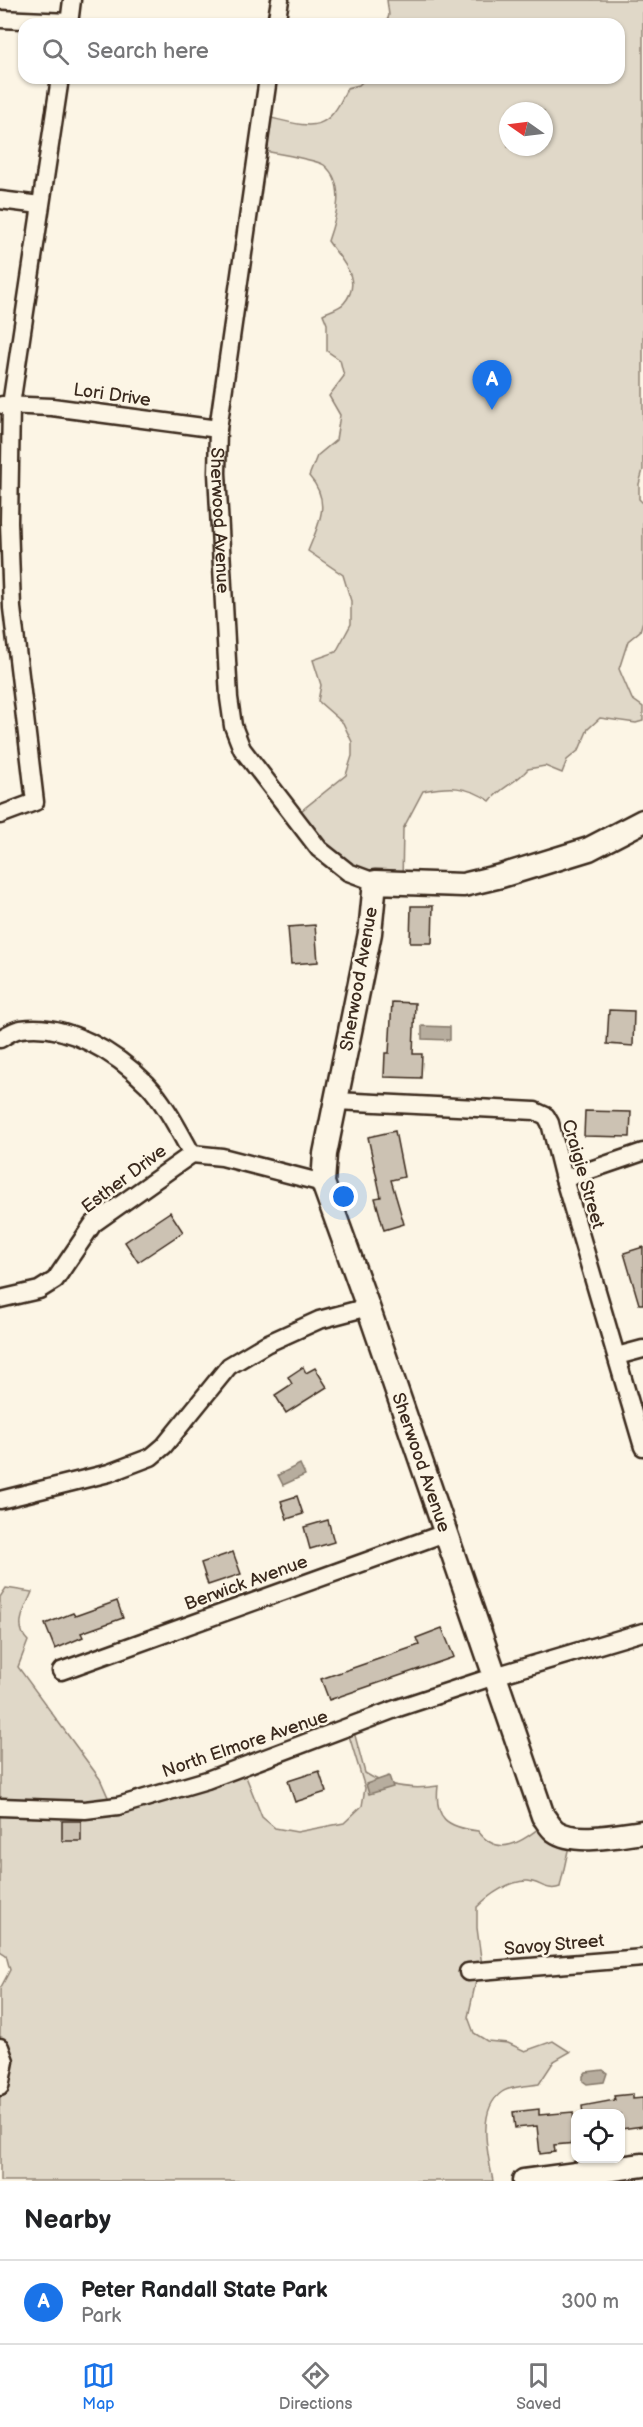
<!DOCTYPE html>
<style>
:root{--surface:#fff;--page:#f2f2f2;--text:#202124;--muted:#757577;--line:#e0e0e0;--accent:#1a73e8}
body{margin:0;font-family:"Balsamiq Sans",sans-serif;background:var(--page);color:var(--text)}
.controls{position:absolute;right:18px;bottom:18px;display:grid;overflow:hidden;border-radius:12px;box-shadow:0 2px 4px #0004}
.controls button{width:54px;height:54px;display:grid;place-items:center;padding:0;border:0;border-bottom:2px solid var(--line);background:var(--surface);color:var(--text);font:30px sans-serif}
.compass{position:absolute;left:499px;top:102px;width:54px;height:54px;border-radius:50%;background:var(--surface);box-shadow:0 2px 4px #0004;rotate:284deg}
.you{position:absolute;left:344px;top:1197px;width:21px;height:21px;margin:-15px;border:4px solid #fff;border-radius:50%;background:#1a73e8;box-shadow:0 0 0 9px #1a73e833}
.badge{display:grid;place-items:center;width:39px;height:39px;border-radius:50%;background:var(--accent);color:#fff;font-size:20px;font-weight:700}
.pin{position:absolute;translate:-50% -50px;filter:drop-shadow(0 2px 3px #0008)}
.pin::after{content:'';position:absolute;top:32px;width:21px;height:18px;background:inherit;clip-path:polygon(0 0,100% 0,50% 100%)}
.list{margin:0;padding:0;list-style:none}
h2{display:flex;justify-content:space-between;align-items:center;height:78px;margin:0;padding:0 24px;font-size:26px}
h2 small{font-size:20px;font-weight:400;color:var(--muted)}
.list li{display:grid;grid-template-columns:39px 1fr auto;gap:18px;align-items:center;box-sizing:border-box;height:84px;padding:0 24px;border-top:2px solid var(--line)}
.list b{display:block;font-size:22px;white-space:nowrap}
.list p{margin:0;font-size:20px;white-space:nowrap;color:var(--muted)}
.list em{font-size:20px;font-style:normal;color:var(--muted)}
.icon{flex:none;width:33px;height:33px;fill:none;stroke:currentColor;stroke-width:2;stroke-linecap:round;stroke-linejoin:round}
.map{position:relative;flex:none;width:643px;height:2181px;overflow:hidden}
.search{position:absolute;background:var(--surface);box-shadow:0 2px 4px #0004;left:18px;right:18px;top:18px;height:66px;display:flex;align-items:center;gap:15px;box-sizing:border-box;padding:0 21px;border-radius:18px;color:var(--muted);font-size:22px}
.sheet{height:162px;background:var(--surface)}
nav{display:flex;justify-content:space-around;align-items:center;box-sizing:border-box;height:84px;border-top:2px solid var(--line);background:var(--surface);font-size:16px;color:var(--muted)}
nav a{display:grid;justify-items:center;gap:3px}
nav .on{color:var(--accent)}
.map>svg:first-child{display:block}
.green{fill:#e0d8c8;stroke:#8e8173;stroke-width:1.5;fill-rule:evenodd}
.water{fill:#b7ad9e;stroke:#85796b;stroke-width:1.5}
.building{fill:#ccc2b3;stroke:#3b2a1e;stroke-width:1.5}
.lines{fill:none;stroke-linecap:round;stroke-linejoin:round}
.street-casing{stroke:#3b2a1e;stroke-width:21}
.secondary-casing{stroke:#3b2a1e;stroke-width:27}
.street{stroke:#fcf5e5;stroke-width:16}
.secondary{stroke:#fcf5e5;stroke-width:22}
.labels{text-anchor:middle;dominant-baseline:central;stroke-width:5;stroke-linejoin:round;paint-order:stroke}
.street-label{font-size:18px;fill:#3b2a1e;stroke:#fcf5e5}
</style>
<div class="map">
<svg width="643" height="2181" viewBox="0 0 643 2181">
<rect width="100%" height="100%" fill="#fcf5e5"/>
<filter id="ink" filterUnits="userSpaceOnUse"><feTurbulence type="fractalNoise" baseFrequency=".0167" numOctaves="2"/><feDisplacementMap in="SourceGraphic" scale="12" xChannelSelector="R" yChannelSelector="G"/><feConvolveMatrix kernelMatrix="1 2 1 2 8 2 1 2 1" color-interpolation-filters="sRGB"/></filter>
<g filter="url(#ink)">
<g class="green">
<path d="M387,0H643V470L639,484V499L643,503V621L640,631L628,641L619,669L632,699L643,707V721L636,723L600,718L588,729L579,750L567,760L562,773L545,766L528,769C516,783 501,787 490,801C466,785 449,786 423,791L403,829L402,883L354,873L320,839L301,811L346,775L352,756V742L343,723L318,701L321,685L313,660L336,652L351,624V601L343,575L308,551C319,523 332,502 309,476L317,456L336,440L340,415L329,396L344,376L340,360L327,351V324L323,314C329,311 340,308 344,303C364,280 341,260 328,241C336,218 347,184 324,165C317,160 275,153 264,151L267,117C311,127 327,136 347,88L359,85L366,78H619V24H386L389,15ZM508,111H544V147H508Z"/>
<path d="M6,1588L32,1592C25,1609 13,1626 28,1641L18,1667L100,1779L112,1806L243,1769L262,1817L275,1828L297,1832L344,1823L362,1806L365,1788L347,1729L353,1728L365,1773C387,1787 412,1790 438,1786C434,1819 447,1827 478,1831C501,1862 527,1837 551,1819L571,1837L560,1887C547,1892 540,1882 528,1881C510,1880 489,1895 477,1907V1928L483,1973L476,1981L468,2017L474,2033L487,2041L508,2043L525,2051L553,2041L570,2052L554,2061L539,2084C528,2086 510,2086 502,2092C476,2110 488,2155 493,2181H0V1989L10,1970L6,1955L0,1951V1597Z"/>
</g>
<g class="water">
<polygon points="422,1026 450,1027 450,1040 422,1039"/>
<polygon points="300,1464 305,1475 283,1485 278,1475"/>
<polygon points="389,1776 393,1787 369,1794 366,1784"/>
<polygon points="603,2070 607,2073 604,2082 587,2084 583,2081 583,2076 586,2072"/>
</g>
<g class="building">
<polygon points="411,906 433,906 432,943 410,943"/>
<polygon points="315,925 318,962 291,964 288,927"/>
<polygon points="392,1002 415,1003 413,1054 422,1054 421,1078 384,1077 385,1053 389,1053"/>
<polygon points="609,1010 634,1011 633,1046 607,1044"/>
<polygon points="585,1111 631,1112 630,1137 584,1136"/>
<polygon points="395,1131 404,1177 391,1180 404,1224 384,1230 375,1198 381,1197 368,1137"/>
<polygon points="170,1212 183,1232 138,1262 125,1242"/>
<polygon points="643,1247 643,1304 639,1304 624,1253"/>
<polygon points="303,1367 306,1373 315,1368 327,1387 286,1413 275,1395 292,1384 288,1377"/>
<polygon points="297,1496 303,1514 287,1519 281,1501"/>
<polygon points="328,1520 334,1542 310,1549 304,1527"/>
<polygon points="233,1552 241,1574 208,1585 201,1563"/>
<polygon points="117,1601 123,1618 81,1633 83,1637 55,1649 45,1624 73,1613 75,1616"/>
<polygon points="442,1628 454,1657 329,1700 321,1679 419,1645 416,1638"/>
<polygon points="319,1771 326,1792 295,1802 288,1781"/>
<rect x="62" y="1821" width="19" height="20"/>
<polygon points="633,2094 633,2099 643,2098 643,2126 621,2129 621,2114 583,2114 582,2106 615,2100 614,2096"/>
<polygon points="539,2109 539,2115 573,2112 576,2143 554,2145 555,2152 540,2154 537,2126 515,2128 513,2112"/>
</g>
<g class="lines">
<g class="street-casing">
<g id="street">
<polyline points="0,19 69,22"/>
<polyline points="69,24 72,0"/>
<polyline points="276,24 280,0"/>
<path id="s1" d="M268,78L218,429L217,473L229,698L233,726L242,749L319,849L348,872L375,882"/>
<polyline points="0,200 40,205"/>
<polyline points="2,405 52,407 218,429"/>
<polyline points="0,815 35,802 12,608 9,522 11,405 60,78"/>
<path d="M0,1039C6,1035 14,1030 21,1029C67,1022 116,1053 147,1084C165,1103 179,1131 192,1154"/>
<polyline points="336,1101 535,1111 546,1116 550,1123 564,1179 643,1447"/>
<polyline points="192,1154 222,1157 323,1183"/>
<polyline points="564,1179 643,1152"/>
<polyline points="0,1299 39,1290 55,1280 93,1224 192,1154"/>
<polyline points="617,1356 643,1349"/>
<polyline points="0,1500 109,1473 151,1457 164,1446 229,1366 266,1344 319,1320 368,1307"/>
<polyline points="61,1671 445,1533"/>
<polyline points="0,1807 85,1810 118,1806 207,1780 398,1708 495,1676 643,1632"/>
<polyline points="468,1972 643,1958"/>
<polyline points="0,2047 5,2061 0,2087"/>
</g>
</g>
<g class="secondary-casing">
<g id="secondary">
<path id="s2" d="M643,821L589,849L501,876L463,885L375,882L370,933L325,1154L323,1183L368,1307L543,1816C547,1821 550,1827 555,1831C574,1845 620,1835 643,1832"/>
<polyline points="524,2181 643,2165"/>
</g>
</g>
<use href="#street" class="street"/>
<use href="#secondary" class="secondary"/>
</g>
</g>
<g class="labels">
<g class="street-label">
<text transform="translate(112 395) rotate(8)">Lori Drive</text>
<text stroke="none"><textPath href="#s1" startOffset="446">Sherwood Avenue</textPath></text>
<text transform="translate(359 979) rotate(-80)">Sherwood Avenue</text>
<text transform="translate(583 1174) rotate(74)">Craigie Street</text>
<text transform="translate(124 1179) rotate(-37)">Esther Drive</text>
<text stroke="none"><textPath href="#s2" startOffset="882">Sherwood Avenue</textPath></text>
<text transform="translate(246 1583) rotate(-20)">Berwick Avenue</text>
<text transform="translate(245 1744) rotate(-19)">North Elmore Avenue</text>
<text transform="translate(554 1945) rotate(-5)">Savoy Street</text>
</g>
</g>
</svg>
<div class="controls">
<button><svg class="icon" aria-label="locate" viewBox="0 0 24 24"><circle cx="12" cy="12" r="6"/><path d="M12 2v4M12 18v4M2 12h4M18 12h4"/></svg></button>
</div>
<svg class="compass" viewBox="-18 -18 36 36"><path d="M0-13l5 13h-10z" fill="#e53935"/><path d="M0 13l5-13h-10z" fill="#757577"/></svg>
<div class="you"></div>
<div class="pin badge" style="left:492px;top:410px">A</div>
<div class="search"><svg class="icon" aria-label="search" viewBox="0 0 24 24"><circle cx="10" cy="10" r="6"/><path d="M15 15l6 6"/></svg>Search here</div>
</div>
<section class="sheet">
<h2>Nearby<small></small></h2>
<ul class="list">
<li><span class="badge">A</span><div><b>Peter Randall State Park</b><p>Park</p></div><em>300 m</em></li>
</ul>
</section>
<nav>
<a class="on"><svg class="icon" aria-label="map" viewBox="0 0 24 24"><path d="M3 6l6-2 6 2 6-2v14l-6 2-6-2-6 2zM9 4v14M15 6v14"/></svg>Map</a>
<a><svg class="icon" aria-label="directions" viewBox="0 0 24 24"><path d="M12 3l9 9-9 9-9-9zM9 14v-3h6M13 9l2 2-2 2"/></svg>Directions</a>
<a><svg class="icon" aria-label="saved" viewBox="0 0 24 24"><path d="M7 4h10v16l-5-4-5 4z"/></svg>Saved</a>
</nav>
